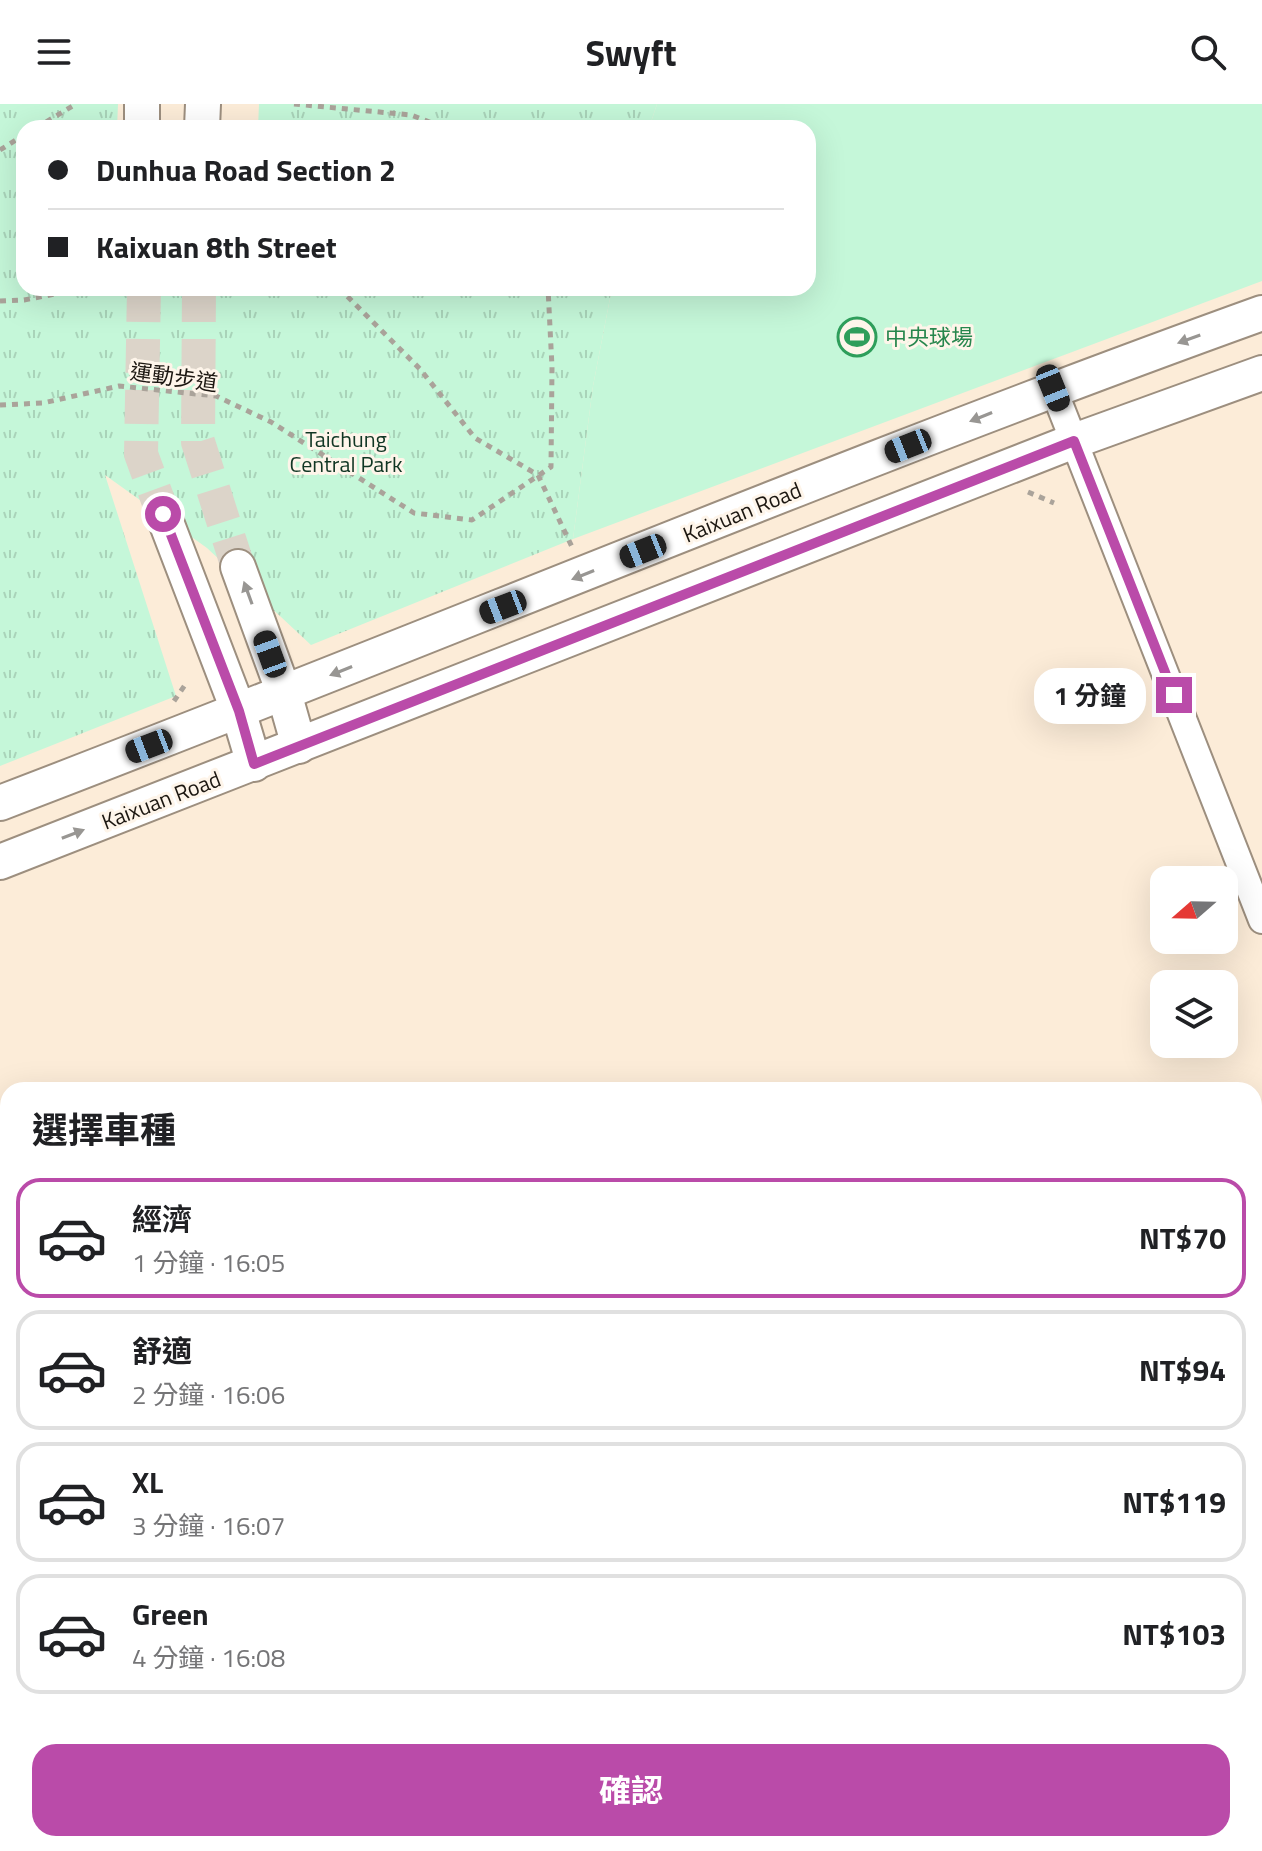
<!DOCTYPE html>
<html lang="zh-TW">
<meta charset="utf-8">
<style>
body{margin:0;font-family:"Titillium Web","Noto Sans TC",sans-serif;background:#f6f6f6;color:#202124;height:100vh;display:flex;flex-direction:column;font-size:30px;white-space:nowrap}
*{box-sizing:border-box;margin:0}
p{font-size:26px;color:#757577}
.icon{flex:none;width:44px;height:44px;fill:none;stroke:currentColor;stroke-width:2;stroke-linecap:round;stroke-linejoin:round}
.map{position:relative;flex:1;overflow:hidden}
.details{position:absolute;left:0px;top:978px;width:1262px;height:770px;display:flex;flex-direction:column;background:#fff;border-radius:24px 24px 0 0;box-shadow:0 8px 32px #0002}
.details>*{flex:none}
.guide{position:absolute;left:16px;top:16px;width:800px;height:176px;border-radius:24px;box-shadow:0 8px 32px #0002;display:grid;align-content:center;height:176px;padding:0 32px;background:#fff}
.needle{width:52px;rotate:250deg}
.tools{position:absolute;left:1150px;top:762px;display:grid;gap:16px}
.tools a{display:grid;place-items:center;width:88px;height:88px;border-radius:16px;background:#fff;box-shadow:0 8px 32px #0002;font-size:40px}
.end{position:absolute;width:36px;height:36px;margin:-18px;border:10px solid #ba4ba9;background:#fff;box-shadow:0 0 0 4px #fff}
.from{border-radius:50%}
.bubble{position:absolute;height:56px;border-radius:24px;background:#fff;box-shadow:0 8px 32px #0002;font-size:26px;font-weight:700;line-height:56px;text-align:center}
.car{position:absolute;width:24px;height:48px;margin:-24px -12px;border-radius:10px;box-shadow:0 0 6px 2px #0007;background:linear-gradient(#222 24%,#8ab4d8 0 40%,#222 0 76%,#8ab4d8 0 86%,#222 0)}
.guide b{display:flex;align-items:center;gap:28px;height:76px;font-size:30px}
.guide b+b{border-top:2px solid #e0e0e0}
.guide i{width:20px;height:20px;background:#202124}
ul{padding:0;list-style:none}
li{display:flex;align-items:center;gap:24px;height:120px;margin:0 16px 12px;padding:0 16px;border:4px solid #e0e0e0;border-radius:24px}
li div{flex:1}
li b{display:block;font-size:30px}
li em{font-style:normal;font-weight:700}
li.on{border-color:#ba4ba9}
li>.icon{width:72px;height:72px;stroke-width:1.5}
h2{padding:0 32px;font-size:36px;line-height:96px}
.cta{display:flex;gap:16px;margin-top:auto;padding:16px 32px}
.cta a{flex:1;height:92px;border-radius:24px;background:#ba4ba9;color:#fff;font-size:32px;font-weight:700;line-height:92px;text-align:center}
header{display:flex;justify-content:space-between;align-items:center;height:104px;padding:0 32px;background:#fff;font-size:36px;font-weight:700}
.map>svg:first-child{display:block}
.built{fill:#fcecd8;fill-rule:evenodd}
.industrial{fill:url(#industrial-furrows)}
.grass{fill:#c5f7d9}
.park{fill:url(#park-tufts)}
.building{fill:url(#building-hatch);stroke:#9e9180;stroke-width:2}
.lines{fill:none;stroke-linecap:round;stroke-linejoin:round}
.tertiary-tunnel{stroke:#dcd4c9;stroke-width:34;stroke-dasharray:34 17;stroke-linecap:butt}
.service-casing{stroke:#9d8f7f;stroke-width:18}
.minor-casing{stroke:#9d8f7f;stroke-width:30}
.tertiary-casing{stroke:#9d8f7f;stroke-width:38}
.path{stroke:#aaa39a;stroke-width:5;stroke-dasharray:6 6;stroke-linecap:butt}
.service{stroke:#fff;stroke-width:14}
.minor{stroke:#fff;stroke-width:26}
.tertiary{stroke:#fff;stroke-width:34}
.oneway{fill:#989693}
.route{stroke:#ba4ba9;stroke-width:10}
.labels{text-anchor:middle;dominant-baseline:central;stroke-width:6;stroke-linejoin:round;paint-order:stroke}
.leisure-label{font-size:22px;fill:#27864d;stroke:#fef5ea;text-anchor:start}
.street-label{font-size:22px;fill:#1b1610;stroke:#fef5ea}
.park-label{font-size:22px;fill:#103623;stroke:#fef5ea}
</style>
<header><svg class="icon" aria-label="menu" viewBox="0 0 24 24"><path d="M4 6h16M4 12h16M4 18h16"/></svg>Swyft<svg class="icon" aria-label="search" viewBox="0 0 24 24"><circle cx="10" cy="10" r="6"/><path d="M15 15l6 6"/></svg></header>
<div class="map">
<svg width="1262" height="1747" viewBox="0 0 1262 1747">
<defs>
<pattern id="industrial-furrows" width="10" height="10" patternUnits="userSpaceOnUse" patternTransform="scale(2)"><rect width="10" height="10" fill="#fcecd8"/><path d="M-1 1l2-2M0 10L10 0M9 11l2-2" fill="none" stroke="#d7cab8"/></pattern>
<pattern id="park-tufts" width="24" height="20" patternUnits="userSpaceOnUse" patternTransform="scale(2)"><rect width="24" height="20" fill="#c5f7d9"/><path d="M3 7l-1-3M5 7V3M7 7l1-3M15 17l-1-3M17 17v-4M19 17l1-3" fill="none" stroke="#a9d3b9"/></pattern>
<pattern id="building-hatch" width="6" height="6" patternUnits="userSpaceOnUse" patternTransform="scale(2)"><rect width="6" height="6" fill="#e3ad68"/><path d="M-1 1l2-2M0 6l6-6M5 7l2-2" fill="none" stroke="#c29459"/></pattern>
</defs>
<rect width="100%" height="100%" fill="#fef5ea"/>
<path class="built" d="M0 0H1262V1073L1254 1076V986H8V1561L0 1564ZM24 24H808V184H24ZM1164 776H1224V836H1164ZM1164 880H1224V940H1164Z"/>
<polygon class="industrial" points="1262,1081 1262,1747 0,1747 0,1574 8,1571 8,1740 1254,1740 1254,1084"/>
<polygon class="grass" points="657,0 1262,0 1262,177 573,435 593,282 612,184 808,184 808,24 649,24"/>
<g class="park">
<polygon points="0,0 118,0 117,24 24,24 24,184 612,184 593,282 573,435 311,541 207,444 105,371 176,592 0,662"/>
<polygon points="259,0 657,0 649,24 258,24"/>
</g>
<g class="building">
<polygon points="8,1696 8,1740 122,1740 104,1747 0,1747 0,1699"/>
<polygon points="321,1740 662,1740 664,1747 323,1747"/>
</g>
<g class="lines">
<g class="tertiary-tunnel">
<polyline points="144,184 141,350 163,410"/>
<polyline points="199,184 198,338 238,463"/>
</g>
<defs>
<g id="service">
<polyline points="1254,1103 1262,1100"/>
<polyline points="1254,1383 1262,1404"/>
<polyline points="1254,1430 1262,1427"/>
<polyline points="0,1607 8,1603"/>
<polyline points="200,1740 203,1747"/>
<polyline points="880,1740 883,1747"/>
<polyline points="1179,1740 1181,1747"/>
</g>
<polyline id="minor" points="1053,284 1262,816"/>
<g id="tertiary">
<polyline points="142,0 142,24"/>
<polyline points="202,24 203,0"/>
<polyline points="163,410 237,603 254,660"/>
<polyline points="238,463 284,589 299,642"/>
<path d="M0 699C422 538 837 362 1262 209"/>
<polyline points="0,758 1074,337 1262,269"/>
</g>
</defs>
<use href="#service" class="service-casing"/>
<use href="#minor" class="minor-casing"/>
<use href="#tertiary" class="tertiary-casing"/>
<g class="path">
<polyline points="294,0 411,11 445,24"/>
<polyline points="36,24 76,0"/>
<polyline points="0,46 24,31"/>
<polyline points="339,184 420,265 475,334 538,371 572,443"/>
<polyline points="0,197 24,196 86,184"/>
<polyline points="0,301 43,299 119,282 216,292 271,318 414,409 472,416 551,363 552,263 548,184"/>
<polyline points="1028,388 1054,399"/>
<polyline points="174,597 185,581"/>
</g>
<use href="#service" class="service"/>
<use href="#minor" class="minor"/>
<use href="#tertiary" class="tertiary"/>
</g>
<defs><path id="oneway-solid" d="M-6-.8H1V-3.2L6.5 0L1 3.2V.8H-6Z" transform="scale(2)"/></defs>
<g class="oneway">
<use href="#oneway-solid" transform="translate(1189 235) rotate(160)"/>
<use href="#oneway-solid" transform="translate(981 313) rotate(158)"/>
<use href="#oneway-solid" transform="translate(583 471) rotate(158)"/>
<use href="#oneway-solid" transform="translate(248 489) rotate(-110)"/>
<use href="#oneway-solid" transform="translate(341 567) rotate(158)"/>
<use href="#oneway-solid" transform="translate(73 730) rotate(-21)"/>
</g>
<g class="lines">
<polyline class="route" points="163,410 239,607 254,660 1074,337 1174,591"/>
</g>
<defs>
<symbol id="stadium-ring" viewBox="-11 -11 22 22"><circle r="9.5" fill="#fef5ea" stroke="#2e9e5b" stroke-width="1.5"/><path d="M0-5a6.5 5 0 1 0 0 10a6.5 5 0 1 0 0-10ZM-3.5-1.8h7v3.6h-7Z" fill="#2e9e5b"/></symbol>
</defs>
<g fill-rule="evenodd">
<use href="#stadium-ring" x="835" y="211" width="44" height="44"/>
</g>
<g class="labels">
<g class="leisure-label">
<text x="885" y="233">中央球場</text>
</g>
<g class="street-label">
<text transform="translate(174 273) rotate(8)">運動步道</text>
<text transform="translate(742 408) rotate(-22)">Kaixuan Road</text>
<text transform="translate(161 696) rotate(-21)">Kaixuan Road</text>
</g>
<g class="park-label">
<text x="346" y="335">Taichung<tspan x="346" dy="25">Central Park</tspan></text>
</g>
</g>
</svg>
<div class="tools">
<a><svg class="needle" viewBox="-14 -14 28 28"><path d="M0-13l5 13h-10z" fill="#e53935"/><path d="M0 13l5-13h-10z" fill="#757577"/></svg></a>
<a><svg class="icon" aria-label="layers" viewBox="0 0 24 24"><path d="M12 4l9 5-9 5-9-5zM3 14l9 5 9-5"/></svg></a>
</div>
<i class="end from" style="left:163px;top:410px"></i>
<i class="end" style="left:1174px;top:591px"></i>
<div class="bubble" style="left:1034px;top:564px;width:112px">1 分鐘</div>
<i class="car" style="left:1053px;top:284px;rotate:158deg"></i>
<i class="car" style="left:908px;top:342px;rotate:248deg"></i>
<i class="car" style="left:643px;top:447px;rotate:248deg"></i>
<i class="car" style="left:503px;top:503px;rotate:249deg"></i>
<i class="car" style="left:270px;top:550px;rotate:340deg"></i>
<i class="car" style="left:149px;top:642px;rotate:249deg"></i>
<div class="guide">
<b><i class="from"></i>Dunhua Road Section 2</b>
<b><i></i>Kaixuan 8th Street</b>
</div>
<section class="details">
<h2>選擇車種</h2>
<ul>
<li class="on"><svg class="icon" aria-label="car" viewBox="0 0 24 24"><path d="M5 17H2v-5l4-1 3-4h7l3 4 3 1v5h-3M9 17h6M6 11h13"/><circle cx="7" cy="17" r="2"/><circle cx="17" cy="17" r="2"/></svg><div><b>經濟</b><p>1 分鐘 · 16:05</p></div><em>NT$70</em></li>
<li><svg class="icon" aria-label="car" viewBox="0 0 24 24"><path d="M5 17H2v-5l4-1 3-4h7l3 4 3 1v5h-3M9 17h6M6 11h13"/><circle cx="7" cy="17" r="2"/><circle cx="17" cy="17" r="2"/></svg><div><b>舒適</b><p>2 分鐘 · 16:06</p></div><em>NT$94</em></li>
<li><svg class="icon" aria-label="car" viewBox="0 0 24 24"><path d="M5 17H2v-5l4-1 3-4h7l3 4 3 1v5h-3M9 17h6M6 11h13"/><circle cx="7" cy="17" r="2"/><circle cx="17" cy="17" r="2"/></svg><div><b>XL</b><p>3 分鐘 · 16:07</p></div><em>NT$119</em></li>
<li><svg class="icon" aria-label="car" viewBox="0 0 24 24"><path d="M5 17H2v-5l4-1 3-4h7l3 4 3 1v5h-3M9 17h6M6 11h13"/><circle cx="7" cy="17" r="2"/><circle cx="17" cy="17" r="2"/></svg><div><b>Green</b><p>4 分鐘 · 16:08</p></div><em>NT$103</em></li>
</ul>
<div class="cta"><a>確認</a></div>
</section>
</div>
